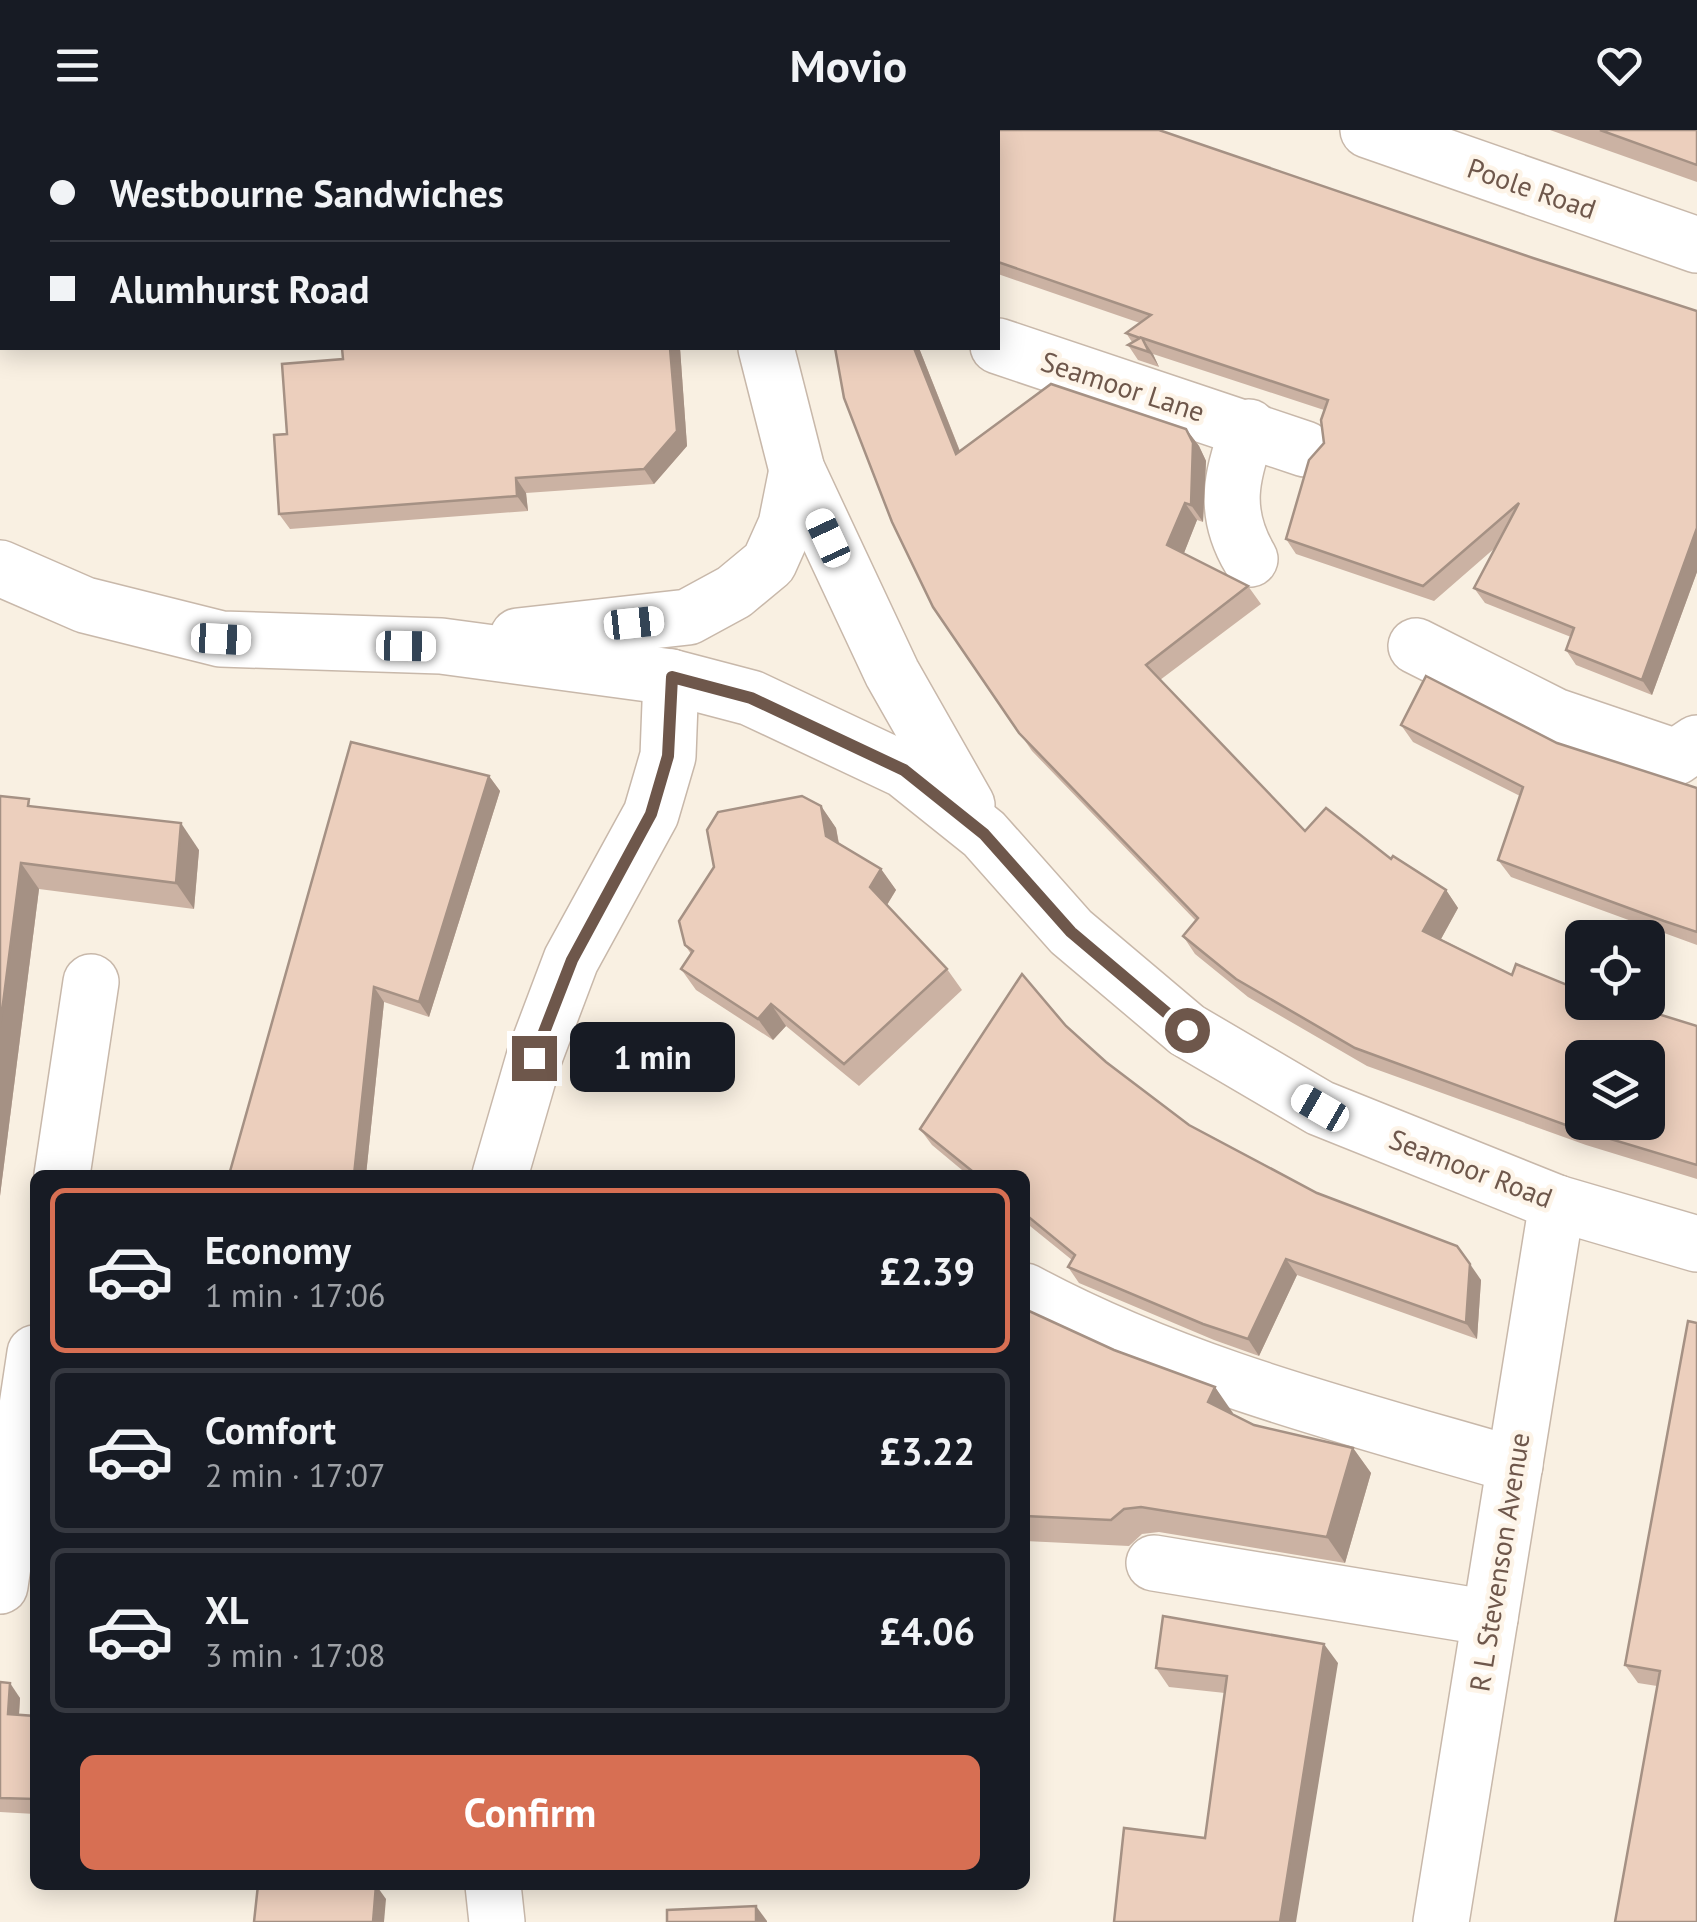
<!DOCTYPE html>
<meta charset="utf-8">
<style>
body{margin:0;font-family:"PT Sans",sans-serif;background:#20242c;color:#f1f3f6;height:100vh;display:flex;flex-direction:column;font-size:38px;white-space:nowrap}
*{box-sizing:border-box;margin:0}
p{font-size:32px;color:#9ea1a6}
.icon{flex:none;width:55px;height:55px;fill:none;stroke:currentColor;stroke-width:2;stroke-linecap:round;stroke-linejoin:round}
.map{position:relative;flex:1;overflow:hidden}
.details{position:absolute;left:30px;top:1040px;width:1000px;height:720px;display:flex;flex-direction:column;background:#171b24;border-radius:15px;box-shadow:0 5px 25px #0003}
.details>*{flex:none}
.top-card{position:absolute;left:0px;top:0px;width:1000px;height:220px;box-shadow:0 5px 25px #0003;display:grid;align-content:center;height:220px;padding:0 50px;background:#171b24}
.tools{position:absolute;left:1565px;top:790px;display:grid;gap:20px}
.tools a{display:grid;place-items:center;width:100px;height:100px;border-radius:15px;background:#171b24;box-shadow:0 5px 25px #0003;font-size:50px}
.end{position:absolute;width:45px;height:45px;margin:-22px;border:12px solid #6e574b;background:#fff;box-shadow:0 0 0 5px #fff}
.from{border-radius:50%}
.bubble{position:absolute;height:70px;border-radius:15px;background:#171b24;box-shadow:0 5px 25px #0003;font-size:32px;font-weight:700;line-height:70px;text-align:center}
.car{position:absolute;width:30px;height:60px;margin:-30px -15px;border-radius:12px;box-shadow:0 0 8px 2px #0007;background:linear-gradient(#fff 24%,#345 0 40%,#fff 0 76%,#345 0 86%,#fff 0)}
.top-card b{display:flex;align-items:center;gap:35px;height:95px;font-size:38px}
.top-card b+b{border-top:2px solid #363941}
.top-card i{width:25px;height:25px;background:#f1f3f6}
ul{padding:18px 0 0;list-style:none}
li{display:flex;align-items:center;gap:30px;height:165px;margin:0 20px 15px;padding:0 30px;border:5px solid #363941;border-radius:15px}
li div{flex:1}
li b{display:block;font-size:38px}
li em{font-style:normal;font-weight:700}
li.active{border-color:#d76f53}
li>.icon{width:90px;height:90px;stroke-width:1.5}
.button{display:flex;gap:20px;margin-top:auto;padding:20px 50px}
.button a{flex:1;height:115px;border-radius:15px;background:#d76f53;color:#fff;font-size:40px;font-weight:700;line-height:115px;text-align:center}
header{display:flex;justify-content:space-between;align-items:center;height:130px;padding:0 50px;background:#171b24;font-size:45px;font-weight:700}
.map>svg:first-child{display:block}
.lines{fill:none;stroke-linecap:round;stroke-linejoin:round}
.minor-casing{stroke:#c8b8aa;stroke-width:58}
.minor{stroke:#fff;stroke-width:55}
.wall{fill:#cbb2a3}
.shaded-wall{fill:#a59184}
.building{fill:#eccfbd;stroke:#a59184;stroke-width:2.5;fill-rule:evenodd}
.route{stroke:#6e574b;stroke-width:12}
.labels{text-anchor:middle;dominant-baseline:central;stroke-width:9;stroke-linejoin:round;paint-order:stroke}
.street-label{font-size:28px;fill:#6e574b;stroke:#fdf4e8}
</style>
<header><svg class="icon" aria-label="menu" viewBox="0 0 24 24"><path d="M4 6h16M4 12h16M4 18h16"/></svg>Movio<svg class="icon" aria-label="heart" viewBox="0 0 24 24"><path d="M12 20l-8-8c-3-5 5-10 8-4 3-6 11-1 8 4z"/></svg></header>
<div class="map">
<svg width="1697" height="1792" viewBox="0 0 1697 1792">
<rect width="100%" height="100%" fill="#f9f0e2"/>
<g class="lines">
<defs>
<g id="minor">
<polyline points="740,0 741,2"/>
<polyline points="1368,0 1697,115"/>
<polyline points="998,216 1305,319"/>
<polyline points="766,218 797,340 892,543 967,675"/>
<path d="M1249 297C1231 345 1222 382 1250 429"/>
<polyline points="0,438 85,475 221,509 441,516 671,547 751,568 904,640 984,704 1071,802 1187,900 1320,978 1557,1073 1697,1114"/>
<polyline points="518,506 688,487 734,462 769,433 786,395 797,340"/>
<polyline points="1416,516 1555,586 1676,627 1697,613"/>
<polyline points="62,1045 91,852"/>
<polyline points="500,1045 534,928 571,830 651,684 668,626 671,547"/>
<path d="M1025 1161C1179 1244 1347 1286 1515 1335"/>
<polyline points="1154,1433 1490,1488"/>
<polyline points="0,1456 35,1223"/>
<polyline points="493,1755 497,1792"/>
<polyline points="1441,1792 1557,1073"/>
</g>
</defs>
<use href="#minor" class="minor-casing"/>
<use href="#minor" class="minor"/>
</g>
<g class="wall">
<polygon points="1550,0 1697,0 1697,52"/>
<polygon points="998,2 1533,128 1697,181 1697,442 1652,565 1576,535 1566,520 1571,507 1485,473 1474,458 1496,417 1434,471 1296,424 1286,409 1324,313 1324,280 1153,224 1159,237 1138,230 1128,215 1132,212 1126,203 1140,193 998,144"/>
<polygon points="342,218 680,218 687,316 654,354 526,363 528,381 290,399 279,384 287,304 343,229"/>
<polygon points="835,218 919,218 960,321 1186,299 1199,316 1206,331 1203,392 1197,390 1184,423 1248,456 1261,474 1160,550 1305,701 1391,729 1446,760 1458,778 1441,809 1512,845 1582,861 1697,896 1697,1049 1586,1015 1367,936 1248,867 1195,824 1183,806 1196,791 1032,621 933,477"/>
<polygon points="1401,595 1557,613 1697,658 1697,815 1511,747 1498,730 1520,666 1413,612"/>
<polygon points="489,646 500,661 429,887 384,872 366,1045 229,1045"/>
<polygon points="0,666 35,677 199,720 194,779 39,759 0,1066"/>
<polygon points="821,676 836,698 839,713 881,739 896,760 887,775 947,839 962,860 859,956 786,896 773,910 696,860 681,839 691,824 685,815"/>
<polygon points="1066,896 1106,932 1189,995 1481,1150 1477,1209 1297,1145 1259,1226 1214,1210 1079,1153 1068,1137 1072,1130 1025,1092 1025,1045 968,1045 932,1015 920,999"/>
<polygon points="1025,1187 1215,1257 1232,1284 1254,1295 1353,1318 1371,1343 1345,1433 1159,1402 1142,1404 1129,1416 1025,1411"/>
<polygon points="1688,1191 1697,1792 1657,1556 1638,1553 1625,1535"/>
<polygon points="1338,1533 1205,1708 1225,1563 1169,1557 1156,1538"/>
<polygon points="0,1552 20,1568 19,1585 35,1586 35,1684 0,1682"/>
</g>
<g class="shaded-wall">
<polygon points="1142,208 1153,224 1159,237 1149,222"/>
<polygon points="670,218 680,218 687,316 654,354 644,339"/>
<polygon points="914,218 919,218 968,342 956,324"/>
<polygon points="1186,299 1199,316 1206,331 1203,392 1191,375"/>
<polygon points="516,348 526,363 528,381 517,366"/>
<polygon points="1185,373 1197,390 1180,433 1167,415"/>
<polygon points="1697,398 1697,442 1652,565 1642,550"/>
<polygon points="489,646 500,661 429,887 419,872"/>
<polygon points="821,676 836,698 841,727 826,706"/>
<polygon points="181,693 199,720 194,779 176,753"/>
<polygon points="21,733 39,759 0,1066 0,897"/>
<polygon points="881,739 896,760 885,778 870,757"/>
<polygon points="1446,760 1458,778 1436,818 1423,801"/>
<polygon points="374,857 384,872 366,1045 354,1045"/>
<polygon points="771,874 786,896 773,910 758,889"/>
<polygon points="1286,1129 1297,1145 1259,1226 1248,1209"/>
<polygon points="1470,1134 1481,1150 1477,1209 1466,1193"/>
<polygon points="1215,1257 1233,1283 1226,1298 1208,1272"/>
<polygon points="1353,1318 1371,1343 1345,1433 1327,1407"/>
<polygon points="1324,1514 1338,1533 1296,1792 1280,1792"/>
<polygon points="10,1553 20,1568 18,1599 8,1584"/>
<polygon points="376,1755 386,1769 384,1792 373,1792"/>
<polygon points="756,1776 767,1791 767,1792 756,1792"/>
</g>
<g class="building">
<rect x="488" y="0" width="171" height="2"/>
<polygon points="818,0 1159,0 1533,128 1697,181 1697,398 1642,550 1566,520 1574,498 1474,458 1519,373 1423,456 1286,409 1309,330 1324,313 1321,290 1328,270 1142,208 1149,222 1128,215 1140,208 1126,203 1151,185 998,132 998,2 818,2"/>
<polygon points="1600,0 1697,0 1697,35"/>
<polygon points="342,218 670,218 677,301 644,339 516,348 517,366 279,384 274,305 287,304 282,234 343,229"/>
<path d="M835 218H914L956 324 1051 254 1186 299 1193 313 1191 375 1185 373 1167 415 1248 456 1146 535 1305 701 1326 678 1391 729 1393 726 1446 760 1423 801 1512 845 1516 834 1582 861V872H1619L1697 896V1035L1574 998 1355 918 1236 849 1183 806 1198 788 1019 603 933 477 892 392 844 268ZM1582 928H1648V992H1582Z"/>
<polygon points="1426,546 1557,613 1697,658 1697,802 1664,791 1498,730 1523,657 1401,595"/>
<polygon points="351,612 489,646 419,872 374,857 354,1045 229,1045"/>
<polygon points="0,666 29,669 28,676 181,693 176,753 21,733 0,897"/>
<polygon points="802,666 821,676 826,706 881,739 870,757 947,839 844,934 771,874 758,889 681,839 693,821 685,815 679,791 714,737 707,700 718,682"/>
<polygon points="1022,844 1066,896 1106,932 1189,995 1317,1063 1457,1116 1470,1134 1466,1193 1286,1129 1248,1209 1203,1194 1068,1137 1075,1125 1025,1084 1025,1045 977,1045 920,999"/>
<polygon points="1029,1181 1114,1220 1215,1257 1208,1272 1254,1295 1353,1318 1327,1407 1141,1377 1124,1379 1111,1390 1025,1386 1025,1187"/>
<polygon points="1688,1191 1697,1193 1697,1792 1615,1792 1660,1541 1625,1535"/>
<polygon points="1163,1486 1324,1514 1280,1792 1114,1792 1124,1698 1205,1708 1227,1546 1156,1538"/>
<polygon points="0,1552 10,1553 8,1584 35,1586 35,1669 0,1668"/>
<polygon points="258,1755 376,1755 373,1792 254,1792"/>
<polygon points="756,1776 756,1792 667,1792 667,1780"/>
</g>
<g class="lines">
<polyline class="route" points="534,928 572,830 651,684 668,626 672,547 751,568 904,640 984,704 1071,802 1187,900"/>
</g>
<g class="labels">
<g class="street-label">
<text transform="translate(1532 58) rotate(19)">Poole Road</text>
<text transform="translate(1123 256) rotate(18)">Seamoor Lane</text>
<text transform="translate(1471 1038) rotate(21)">Seamoor Road</text>
<text transform="translate(1499 1432) rotate(-81)">R L Stevenson Avenue</text>
</g>
</g>
</svg>
<div class="tools">
<a><svg class="icon" aria-label="locate" viewBox="0 0 24 24"><circle cx="12" cy="12" r="6"/><path d="M12 2v4M12 18v4M2 12h4M18 12h4"/></svg></a>
<a><svg class="icon" aria-label="layers" viewBox="0 0 24 24"><path d="M12 4l9 5-9 5-9-5zM3 14l9 5 9-5"/></svg></a>
</div>
<i class="end from" style="left:1187px;top:900px"></i>
<i class="end" style="left:534px;top:928px"></i>
<div class="bubble" style="left:570px;top:892px;width:165px">1 min</div>
<i class="car" style="left:828px;top:408px;rotate:335deg"></i>
<i class="car" style="left:634px;top:493px;rotate:84deg"></i>
<i class="car" style="left:221px;top:509px;rotate:93deg"></i>
<i class="car" style="left:406px;top:516px;rotate:91deg"></i>
<i class="car" style="left:1320px;top:978px;rotate:300deg"></i>
<div class="top-card">
<b><i class="from"></i>Westbourne Sandwiches</b>
<b><i></i>Alumhurst Road</b>
</div>
<section class="details">
<ul>
<li class="active"><svg class="icon" aria-label="car" viewBox="0 0 24 24"><path d="M5 17H2v-5l4-1 3-4h7l3 4 3 1v5h-3M9 17h6M6 11h13"/><circle cx="7" cy="17" r="2"/><circle cx="17" cy="17" r="2"/></svg><div><b>Economy</b><p>1 min · 17:06</p></div><em>£2.39</em></li>
<li><svg class="icon" aria-label="car" viewBox="0 0 24 24"><path d="M5 17H2v-5l4-1 3-4h7l3 4 3 1v5h-3M9 17h6M6 11h13"/><circle cx="7" cy="17" r="2"/><circle cx="17" cy="17" r="2"/></svg><div><b>Comfort</b><p>2 min · 17:07</p></div><em>£3.22</em></li>
<li><svg class="icon" aria-label="car" viewBox="0 0 24 24"><path d="M5 17H2v-5l4-1 3-4h7l3 4 3 1v5h-3M9 17h6M6 11h13"/><circle cx="7" cy="17" r="2"/><circle cx="17" cy="17" r="2"/></svg><div><b>XL</b><p>3 min · 17:08</p></div><em>£4.06</em></li>
</ul>
<div class="button"><a>Confirm</a></div>
</section>
</div>
